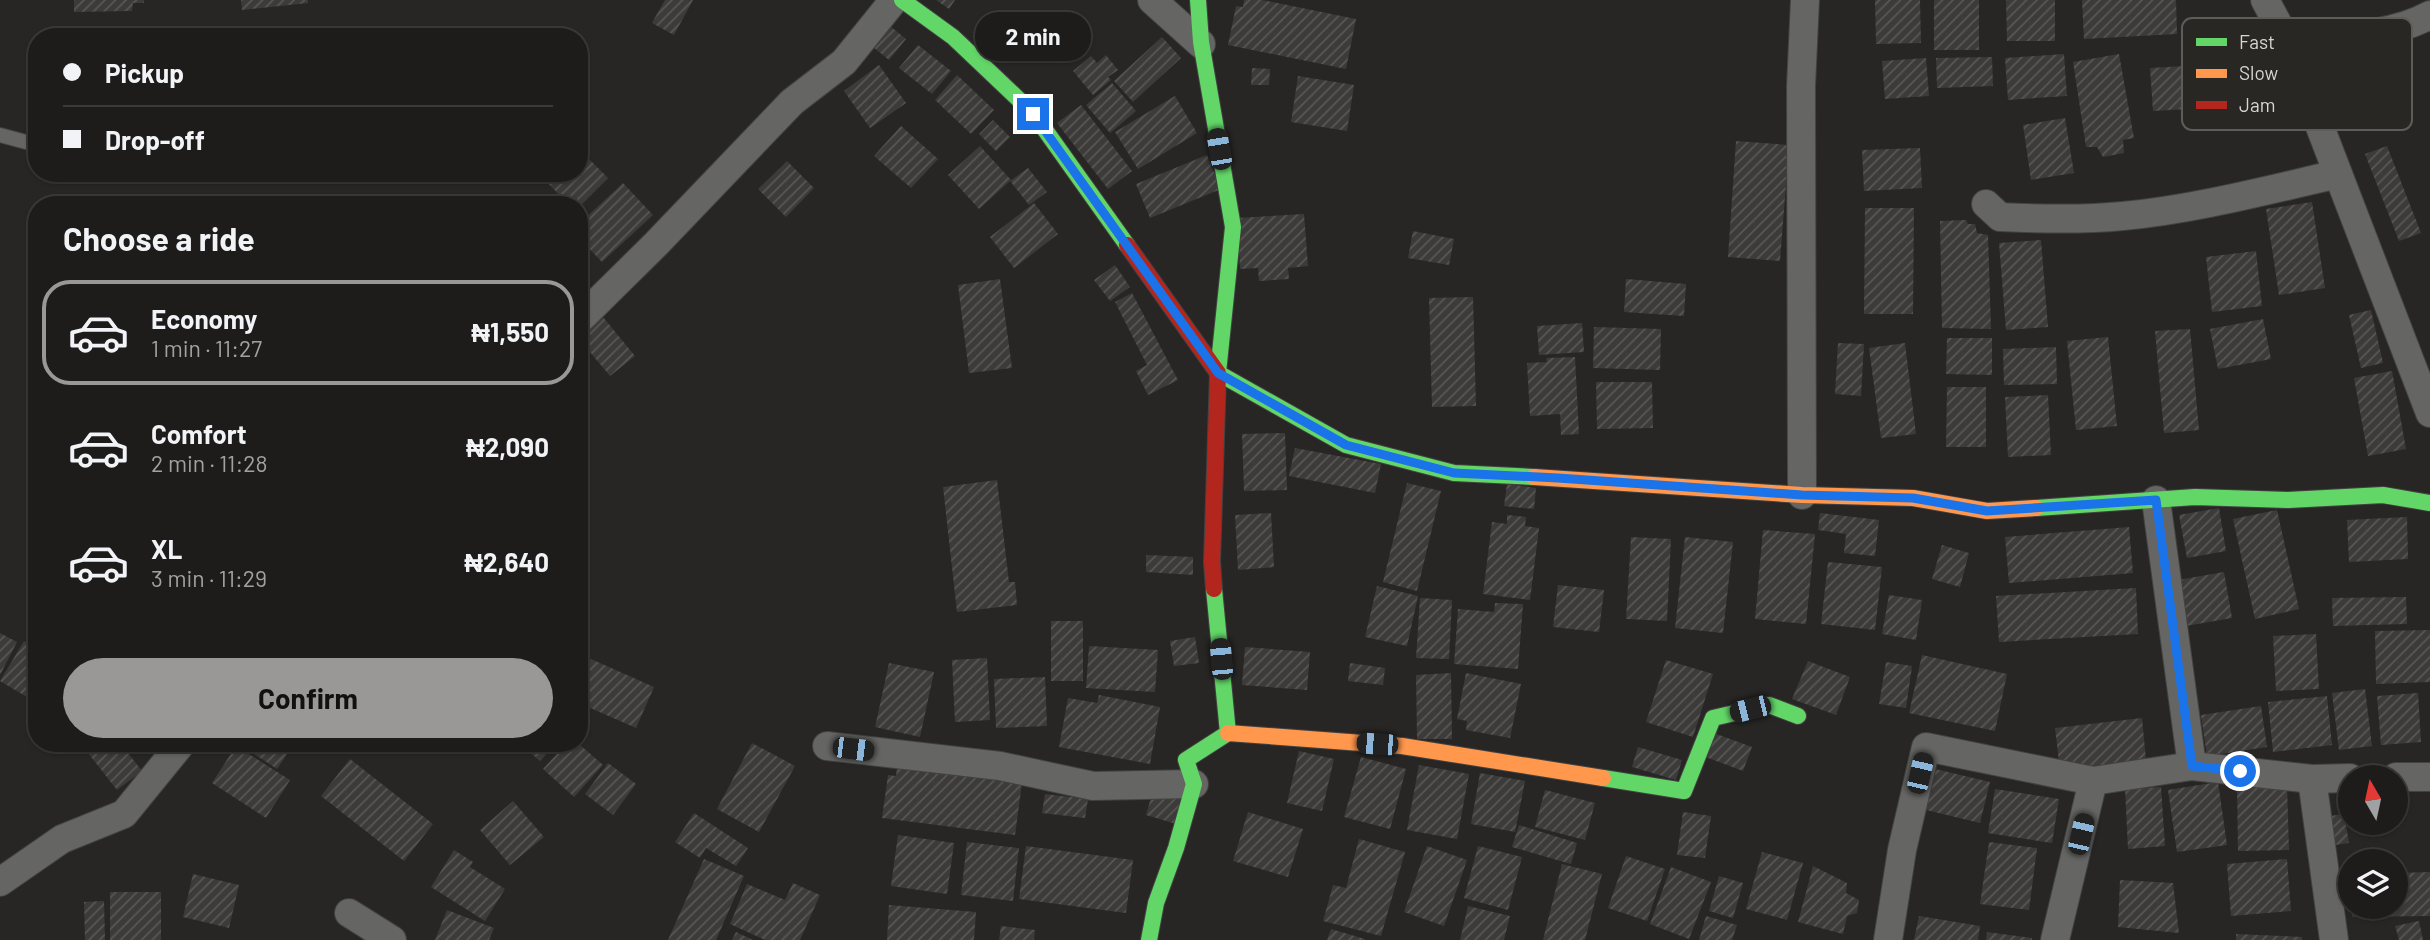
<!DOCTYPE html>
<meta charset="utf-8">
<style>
body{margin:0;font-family:Barlow,sans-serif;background:#2a2928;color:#f1f3f6;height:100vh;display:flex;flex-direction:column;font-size:26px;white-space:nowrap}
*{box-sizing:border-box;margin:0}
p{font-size:23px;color:#a0a1a3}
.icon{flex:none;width:38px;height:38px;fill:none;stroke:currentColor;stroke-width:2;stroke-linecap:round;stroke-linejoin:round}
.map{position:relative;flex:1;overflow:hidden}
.details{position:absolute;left:28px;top:196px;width:560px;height:556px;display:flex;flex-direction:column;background:#1d1c1b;border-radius:28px;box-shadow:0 2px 5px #0004,0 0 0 2px #3b3a3a}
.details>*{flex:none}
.banner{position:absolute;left:28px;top:28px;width:560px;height:154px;border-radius:28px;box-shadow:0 2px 5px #0004,0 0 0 2px #3b3a3a;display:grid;align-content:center;height:154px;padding:0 35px;background:#1d1c1b}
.needle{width:46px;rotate:351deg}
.tools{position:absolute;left:2338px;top:765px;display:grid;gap:14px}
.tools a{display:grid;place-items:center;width:70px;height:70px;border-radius:50%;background:#1d1c1b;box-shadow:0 2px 5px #0004,0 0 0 2px #3b3a3a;font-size:35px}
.end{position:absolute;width:32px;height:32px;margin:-16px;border:9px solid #1a73e8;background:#fff;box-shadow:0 0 0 4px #fff}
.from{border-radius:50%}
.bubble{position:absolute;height:49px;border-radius:24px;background:#1d1c1b;box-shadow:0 2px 5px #0004,0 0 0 2px #3b3a3a;font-size:23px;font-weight:700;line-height:49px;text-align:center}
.car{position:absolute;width:21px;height:42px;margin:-21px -10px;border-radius:9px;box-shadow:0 0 5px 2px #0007;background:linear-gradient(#222 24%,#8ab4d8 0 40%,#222 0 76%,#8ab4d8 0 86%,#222 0)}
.banner b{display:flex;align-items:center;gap:24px;height:66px;font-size:26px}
.banner b+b{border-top:2px solid #3b3a3a}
.banner i{width:18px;height:18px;background:#f1f3f6}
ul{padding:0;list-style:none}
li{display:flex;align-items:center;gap:21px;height:105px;margin:0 14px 10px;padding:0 21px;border:4px solid transparent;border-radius:28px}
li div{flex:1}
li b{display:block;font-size:26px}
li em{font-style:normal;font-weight:700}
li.selected{border-color:#999896}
li>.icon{width:63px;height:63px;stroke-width:1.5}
h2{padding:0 35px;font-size:32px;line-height:84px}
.button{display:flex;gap:14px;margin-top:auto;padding:14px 35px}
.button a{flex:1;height:80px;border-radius:42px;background:#999896;color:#111;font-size:28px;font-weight:700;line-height:80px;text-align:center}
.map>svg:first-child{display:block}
.building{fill:url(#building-hatch)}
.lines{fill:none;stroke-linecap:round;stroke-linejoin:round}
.lane-casing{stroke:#424241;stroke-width:16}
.street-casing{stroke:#424241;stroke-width:30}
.fast-casing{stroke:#424241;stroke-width:18}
.slow-casing{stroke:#424241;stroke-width:18}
.jam-casing{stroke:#424241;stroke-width:18}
.lane{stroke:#656564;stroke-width:14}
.street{stroke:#656564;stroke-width:28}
.fast{stroke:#63d668;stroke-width:16}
.slow{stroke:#ff974d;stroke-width:16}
.jam{stroke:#b3261e;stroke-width:16}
.route{stroke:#1a73e8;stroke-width:9}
.key{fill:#282723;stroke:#5d5c58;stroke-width:2}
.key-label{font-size:19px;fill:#d7d6d3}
</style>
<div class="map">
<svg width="2430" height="940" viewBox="0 0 2430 940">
<defs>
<pattern id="building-hatch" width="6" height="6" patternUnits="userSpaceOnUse" patternTransform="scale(1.75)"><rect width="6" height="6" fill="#3c3b3a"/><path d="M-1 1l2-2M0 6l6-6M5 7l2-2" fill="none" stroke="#575756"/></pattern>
</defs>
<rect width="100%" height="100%" fill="#272624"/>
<g class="building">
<polygon points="74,0 144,0 144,3 133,3 132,11 74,12"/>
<polygon points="241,0 308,0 308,3 242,10"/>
<polygon points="665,0 693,0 674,35 652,23"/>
<polygon points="936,0 955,0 949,9"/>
<polygon points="1244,0 1262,0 1356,19 1346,69 1228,45 1236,6 1243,7"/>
<polygon points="1875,0 1920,0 1921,43 1876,44"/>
<rect x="1934" y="0" width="45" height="50"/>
<polygon points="2006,0 2055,0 2055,41 2007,41"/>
<polygon points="2082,0 2176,0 2177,34 2084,39"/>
<polygon points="885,22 906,39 889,60 868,43"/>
<polygon points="1162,37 1181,58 1133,102 1114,81"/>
<polygon points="918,45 951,71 932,94 899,68"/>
<polygon points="2064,54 2067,96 2008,100 2005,58"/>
<polygon points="2119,54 2134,138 2123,140 2124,153 2103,157 2097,147 2086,147 2073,62"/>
<polygon points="1106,55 1118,70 1108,77 1111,80 1093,95 1073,71 1091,56 1097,63"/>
<polygon points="1992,57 1993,86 1937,88 1936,58"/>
<polygon points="1926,58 1929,96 1885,99 1882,61"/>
<polygon points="2254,62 2256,105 2153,111 2150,68"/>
<polygon points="879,65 906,103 870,128 844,91"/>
<polygon points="1252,68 1270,69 1269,85 1251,85"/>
<polygon points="957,75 994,110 971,134 935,100"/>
<polygon points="1298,76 1354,85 1347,131 1291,122"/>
<polygon points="1112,83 1136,111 1110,133 1086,105"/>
<polygon points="1175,96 1197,133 1138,169 1115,132"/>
<polygon points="1081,105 1132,171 1108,189 1057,123"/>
<polygon points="2065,118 2074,173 2031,180 2023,125"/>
<polygon points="993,120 1010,137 996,151 979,134"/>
<polygon points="901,126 938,159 911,188 874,156"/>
<polygon points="1736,141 1789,145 1780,261 1728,257"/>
<polygon points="980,146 1011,180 979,209 948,175"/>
<polygon points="2387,146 2421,233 2399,241 2365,154"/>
<polygon points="1920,148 1922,188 1864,191 1862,150"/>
<polygon points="579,149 608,178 581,205 569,205 538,173 579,173"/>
<polygon points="1207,155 1221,189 1150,218 1136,184"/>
<polygon points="787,161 814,188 786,217 758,189"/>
<polygon points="1028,168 1047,192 1029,205 1010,181"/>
<polygon points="623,183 653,215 602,262 579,238 579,224"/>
<polygon points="2312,202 2325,288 2279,295 2266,209"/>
<polygon points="1034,203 1058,234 1014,268 990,237"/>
<polygon points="1865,208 1914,208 1913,314 1864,314"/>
<polygon points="1304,214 1308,266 1288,268 1289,279 1259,281 1258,268 1240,269 1237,218"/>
<polygon points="1966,220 1968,224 1975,224 1977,233 1988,235 1991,329 1942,328 1940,221"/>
<polygon points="1413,231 1454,239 1449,265 1408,258"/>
<polygon points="2041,240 2048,327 2006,330 1999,243"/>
<polygon points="2256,251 2262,306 2212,312 2206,257"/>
<polygon points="1115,265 1130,287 1110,301 1094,280"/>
<polygon points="1000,279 1012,368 969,373 958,285"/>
<polygon points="1626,279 1686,284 1684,316 1624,312"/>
<polygon points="1132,293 1178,380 1148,395 1136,371 1147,365 1115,302"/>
<polygon points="1473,297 1476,406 1432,407 1429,298"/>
<polygon points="2371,310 2383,363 2361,368 2349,315"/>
<polygon points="603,317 635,356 610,376 579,339 579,336"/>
<polygon points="2263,319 2271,359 2218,369 2210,329"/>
<polygon points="1582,323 1584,352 1539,355 1537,326"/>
<polygon points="1594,327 1661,329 1660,370 1593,368"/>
<polygon points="2190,329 2199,430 2164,433 2155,331"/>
<polygon points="2108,337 2117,426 2076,430 2067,341"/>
<polygon points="1947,338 1992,338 1992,375 1946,374"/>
<polygon points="1838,343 1864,344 1861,396 1835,394"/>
<polygon points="1905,343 1916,434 1881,438 1869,348"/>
<polygon points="2056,347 2057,384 2004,385 2003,349"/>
<polygon points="1575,357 1579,434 1561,435 1560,414 1530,416 1527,363 1547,362 1546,358"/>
<polygon points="2392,371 2406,449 2368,456 2354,378"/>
<polygon points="1596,382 1652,382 1653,428 1597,429"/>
<polygon points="1947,387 1986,387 1986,447 1946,447"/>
<polygon points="2048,395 2051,455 2008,457 2005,397"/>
<polygon points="1285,433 1287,490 1244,491 1242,434"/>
<polygon points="1295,448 1381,464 1375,493 1289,476"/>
<polygon points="997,480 1009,582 1015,582 1017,605 957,612 943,487"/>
<polygon points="1407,483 1441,491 1417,591 1383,582"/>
<polygon points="1507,484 1536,488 1534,509 1504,506"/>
<polygon points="2219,508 2226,551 2187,558 2179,515"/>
<polygon points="2277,510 2299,609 2255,619 2233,519"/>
<polygon points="1271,513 1274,567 1238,570 1235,515"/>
<polygon points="1820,513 1879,520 1875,556 1844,553 1846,534 1818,530"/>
<polygon points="1507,515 1526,517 1525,526 1539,528 1530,600 1483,594 1492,522 1507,524"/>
<polygon points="2407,517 2408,559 2349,562 2347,520"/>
<polygon points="2129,527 2133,573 2009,583 2005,537"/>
<polygon points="1763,530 1815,534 1806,624 1755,619"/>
<polygon points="1631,537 1671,539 1667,621 1626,619"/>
<polygon points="1685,537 1733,542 1723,633 1675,628"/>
<polygon points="1942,545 1969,553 1960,587 1932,579"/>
<polygon points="1146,555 1193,557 1193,575 1146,572"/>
<polygon points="1828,562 1882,567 1875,630 1821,624"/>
<polygon points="2224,572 2232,618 2186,626 2178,580"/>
<polygon points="1558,585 1604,590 1599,632 1553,627"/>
<polygon points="1377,586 1418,596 1407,646 1365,637"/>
<polygon points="2136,588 2138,634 1999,642 1996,596"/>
<polygon points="1889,595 1922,600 1916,640 1882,634"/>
<polygon points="2406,597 2407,624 2333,626 2332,598"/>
<polygon points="1420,598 1452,600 1449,659 1416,658"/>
<polygon points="1495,603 1523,604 1518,669 1454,664 1458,609 1494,612"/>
<rect x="1051" y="621" width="32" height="60"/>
<polygon points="2430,630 2430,682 2376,684 2375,631"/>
<polygon points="0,633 17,642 0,675"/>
<polygon points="2316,634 2319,689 2276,691 2273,636"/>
<polygon points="1195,637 1199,663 1174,666 1170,641"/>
<polygon points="24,641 37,648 37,703 0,681"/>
<polygon points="1089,646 1158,650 1155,692 1086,688"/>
<polygon points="1245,647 1310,652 1307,690 1242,685"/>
<polygon points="1922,655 2007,674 1995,731 1909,713"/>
<polygon points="987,658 990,720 955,722 952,660"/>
<polygon points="591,659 654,687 636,728 579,703 579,685"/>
<polygon points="1666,660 1713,674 1693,737 1646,722"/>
<polygon points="1808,661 1850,677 1836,715 1792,699"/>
<polygon points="1886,662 1912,666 1906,708 1879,704"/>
<polygon points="889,663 934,672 920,737 875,727"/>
<polygon points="1350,663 1385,668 1383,685 1348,681"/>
<polygon points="1451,673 1452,739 1417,739 1416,675"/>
<polygon points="1466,673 1521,684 1510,738 1466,730 1467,721 1457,719"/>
<polygon points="1045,677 1047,726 996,728 994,679"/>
<polygon points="2365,689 2372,746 2339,750 2332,693"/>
<polygon points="2418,693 2421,742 2381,745 2377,696"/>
<polygon points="1099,695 1160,707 1150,764 1059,747 1068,698 1097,703"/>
<polygon points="2327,696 2332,745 2273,752 2268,702"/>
<polygon points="2261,706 2267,747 2207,756 2201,715"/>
<polygon points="2142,718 2146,760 2060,770 2055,728"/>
<polygon points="1711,732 1752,747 1743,771 1703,756"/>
<polygon points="752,743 795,766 759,832 717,809"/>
<polygon points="99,744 121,744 142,771 117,790 88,753"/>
<polygon points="239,744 294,744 277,769"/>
<polygon points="480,744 499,744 488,753"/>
<polygon points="520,744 555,744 540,761"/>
<polygon points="566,744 579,744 603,765 574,797 543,769"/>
<polygon points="236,746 290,780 266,818 212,783"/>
<polygon points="1638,747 1682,760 1676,780 1632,767"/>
<polygon points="1299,751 1334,759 1322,811 1287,803"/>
<polygon points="1361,757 1406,769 1390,829 1344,817"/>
<polygon points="350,759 433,824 404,861 321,796"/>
<polygon points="608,763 636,784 613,815 585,794"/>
<polygon points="1419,765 1469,774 1457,839 1407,830"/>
<polygon points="897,767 1022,783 1015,835 882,818 888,775 896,776"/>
<polygon points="1931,768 1990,782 1980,823 1922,809"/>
<polygon points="1480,773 1525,781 1515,832 1471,824"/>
<polygon points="2218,782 2227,845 2177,852 2168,790"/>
<polygon points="2287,786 2289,850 2238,851 2237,788"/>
<polygon points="1154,787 1185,796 1176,824 1146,815"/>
<polygon points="2161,787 2165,846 2128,849 2125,789"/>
<polygon points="1995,789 2059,799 2052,843 1988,833"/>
<polygon points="1545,790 1595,803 1585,840 1535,827"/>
<polygon points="1045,794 1088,799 1085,818 1042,813"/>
<polygon points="513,801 544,837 510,865 480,830"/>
<polygon points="1248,812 1303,829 1288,877 1233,861"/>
<polygon points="1683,812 1711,816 1705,858 1677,855"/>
<polygon points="694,813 748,848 736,866 706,848 700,858 675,842"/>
<polygon points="2344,814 2349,843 2328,846 2323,817"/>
<polygon points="1519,825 1577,843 1571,864 1512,847"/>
<polygon points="898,835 954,843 947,894 891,886"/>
<polygon points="1359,839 1405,852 1381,936 1323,921 1333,885 1346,888"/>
<polygon points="967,842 1019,848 1013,901 961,895"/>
<polygon points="1989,842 2037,848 2029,910 1980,904"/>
<polygon points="1026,846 1133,860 1126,913 1019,899"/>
<polygon points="1427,846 1467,860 1444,926 1404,912"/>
<polygon points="1478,846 1522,857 1508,910 1464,898"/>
<polygon points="454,850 473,862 470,867 505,889 485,921 431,887"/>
<polygon points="1762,852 1803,863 1787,920 1746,909"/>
<polygon points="1626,856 1665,869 1647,921 1608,908"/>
<polygon points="704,859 744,876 716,940 668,940"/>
<polygon points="2287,859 2291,911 2231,916 2227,864"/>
<polygon points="1562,864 1602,874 1585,940 1543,940"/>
<polygon points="1813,866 1847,883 1846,893 1859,900 1857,913 1847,916 1843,934 1798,922"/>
<polygon points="1671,867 1711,882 1689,939 1650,924"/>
<polygon points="2430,872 2430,916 2352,917 2352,906 2396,906 2396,873"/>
<polygon points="193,874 239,885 229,928 183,917"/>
<polygon points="1719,876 1743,883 1733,918 1709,911"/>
<polygon points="2120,880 2173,883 2179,933 2118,927"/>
<polygon points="793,883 820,895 800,940 765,940 730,924 747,884 785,900"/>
<rect x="110" y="892" width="51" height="48"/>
<polygon points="104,901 105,940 85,940 84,902"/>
<polygon points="889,905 976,912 974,940 887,940"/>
<polygon points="1468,906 1510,916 1504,940 1460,940"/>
<polygon points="447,910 494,928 489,940 435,940"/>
<polygon points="1706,916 1737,925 1732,940 1699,940"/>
<polygon points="1919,916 1980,926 1978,940 1914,940"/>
<polygon points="2419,921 2423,940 2399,940 2395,926"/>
<polygon points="1001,926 1035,930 1034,940 999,940"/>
<polygon points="1331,929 1365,939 1365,940 1327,940"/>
<polygon points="736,932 753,940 732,940"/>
<polygon points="1987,932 2032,938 2032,940 1986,940"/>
<polygon points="2236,934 2302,937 2302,940 2236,940"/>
</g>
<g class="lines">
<defs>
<polyline id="lane" points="0,135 37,145"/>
<g id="street">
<polyline points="1152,0 1201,44"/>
<polyline points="2265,0 2287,41 2430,413"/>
<path d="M2287 41C2333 36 2388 38 2430 15"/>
<path d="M1986 204 2000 217C2041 219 2082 220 2123 216 2196 209 2267 190 2338 174"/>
<polyline points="579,320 656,244 792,102 844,62 894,0"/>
<polyline points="1802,495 1801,86 1805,0"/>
<polyline points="2156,500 2192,766"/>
<polyline points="827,746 1000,766 1093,786 1194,784"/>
<polyline points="2396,777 2430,777"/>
<polyline points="2312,779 2334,940"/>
<polyline points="0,882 62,839 124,814 181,744"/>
<polyline points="349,913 392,940"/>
<polyline points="1888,940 1902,850 1926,747 2093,781"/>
<polyline points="2055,940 2093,781 2192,766 2312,779 2350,778"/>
</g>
<g id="fast">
<polyline points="902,0 953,37 1033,113 1127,245"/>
<polyline points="1198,0 1201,42 1233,227 1218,373 1346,445 1454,473 1534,477"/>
<polyline points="2036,508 2195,497 2288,500 2383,495 2430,503"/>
<polyline points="1603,778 1684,791 1713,718 1769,705 1798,716"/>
<polyline points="1149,940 1156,903 1176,848 1194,784 1186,760 1228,733 1214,589"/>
</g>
<g id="slow">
<polyline points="1534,477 1802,495 1913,498 1987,511 2036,508"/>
<polyline points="1228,733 1402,746 1603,778"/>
</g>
<polyline id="jam" points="1127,245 1218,373 1212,562 1214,589"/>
</defs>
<use href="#lane" class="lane-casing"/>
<use href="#street" class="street-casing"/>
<use href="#fast" class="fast-casing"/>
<use href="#slow" class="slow-casing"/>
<use href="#jam" class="jam-casing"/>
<use href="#lane" class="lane"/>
<use href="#street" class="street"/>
<use href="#fast" class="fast"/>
<use href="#slow" class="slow"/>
<use href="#jam" class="jam"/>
</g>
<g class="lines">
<polyline class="route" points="1033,114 1218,373 1346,445 1454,473 1558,478 1802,495 1913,498 1987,511 2156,500 2192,766 2240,771"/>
</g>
<rect x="2182" y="18" width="230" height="112" rx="10" class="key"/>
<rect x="2196" y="38" width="31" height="8" fill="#63d668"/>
<rect x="2196" y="69" width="31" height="9" fill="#ff974d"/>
<rect x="2196" y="101" width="31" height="8" fill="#b3261e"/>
<g class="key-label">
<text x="2239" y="49">Fast</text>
<text x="2239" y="80">Slow</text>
<text x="2239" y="112">Jam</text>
</g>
</svg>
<div class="tools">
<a><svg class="needle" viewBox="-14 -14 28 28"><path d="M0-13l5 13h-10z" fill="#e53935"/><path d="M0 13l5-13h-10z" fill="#a0a1a3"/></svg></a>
<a><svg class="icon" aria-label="layers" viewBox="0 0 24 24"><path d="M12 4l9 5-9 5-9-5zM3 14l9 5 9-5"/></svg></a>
</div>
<i class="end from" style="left:2240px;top:771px"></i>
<i class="end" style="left:1033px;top:114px"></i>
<div class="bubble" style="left:975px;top:12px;width:116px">2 min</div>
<i class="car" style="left:1219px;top:149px;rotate:350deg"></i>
<i class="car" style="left:1221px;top:659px;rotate:355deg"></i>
<i class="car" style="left:1750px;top:709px;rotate:256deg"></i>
<i class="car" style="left:1377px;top:744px;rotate:274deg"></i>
<i class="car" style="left:853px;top:749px;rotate:97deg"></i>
<i class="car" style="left:1920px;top:773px;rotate:13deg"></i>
<i class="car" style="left:2081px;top:834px;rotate:13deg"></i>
<div class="banner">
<b><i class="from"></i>Pickup</b>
<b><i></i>Drop-off</b>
</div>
<section class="details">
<h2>Choose a ride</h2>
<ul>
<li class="selected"><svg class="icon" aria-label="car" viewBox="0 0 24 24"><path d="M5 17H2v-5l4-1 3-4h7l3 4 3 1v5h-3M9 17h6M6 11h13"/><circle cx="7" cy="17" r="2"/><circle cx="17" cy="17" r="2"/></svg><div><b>Economy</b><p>1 min · 11:27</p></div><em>₦1,550</em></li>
<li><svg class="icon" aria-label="car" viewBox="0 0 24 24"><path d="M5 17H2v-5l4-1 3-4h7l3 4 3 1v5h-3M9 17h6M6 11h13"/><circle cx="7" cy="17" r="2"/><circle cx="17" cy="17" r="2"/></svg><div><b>Comfort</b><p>2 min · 11:28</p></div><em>₦2,090</em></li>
<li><svg class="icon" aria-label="car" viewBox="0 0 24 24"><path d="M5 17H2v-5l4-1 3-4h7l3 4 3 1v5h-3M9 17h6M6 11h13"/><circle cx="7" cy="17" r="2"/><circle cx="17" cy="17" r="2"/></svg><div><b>XL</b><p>3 min · 11:29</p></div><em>₦2,640</em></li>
</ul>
<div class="button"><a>Confirm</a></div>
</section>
</div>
